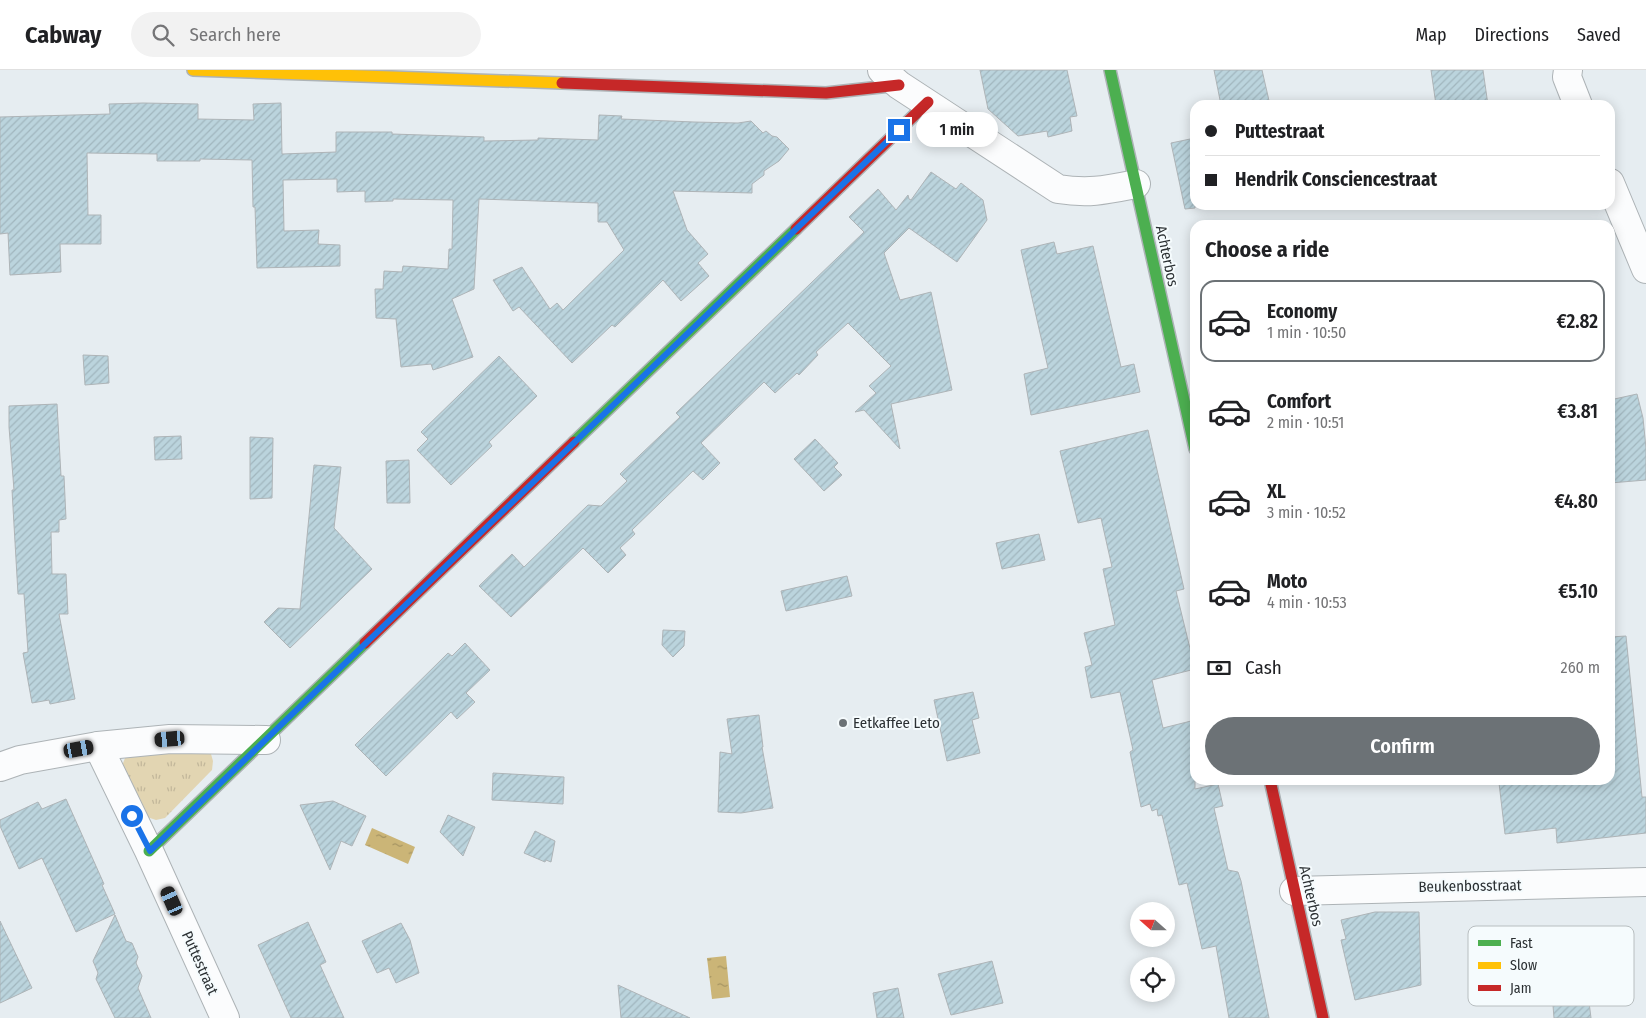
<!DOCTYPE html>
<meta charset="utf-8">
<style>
body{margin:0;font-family:"Fira Sans Condensed",sans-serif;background:#f2f2f2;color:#202124;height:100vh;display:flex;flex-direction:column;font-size:19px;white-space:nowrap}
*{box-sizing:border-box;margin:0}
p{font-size:16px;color:#757577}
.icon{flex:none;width:28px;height:28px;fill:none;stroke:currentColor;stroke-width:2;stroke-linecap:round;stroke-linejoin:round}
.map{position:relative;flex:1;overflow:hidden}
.side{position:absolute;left:1190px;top:150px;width:425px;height:565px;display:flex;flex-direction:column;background:#fff;border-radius:15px;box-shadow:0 2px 12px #0003}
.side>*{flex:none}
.guide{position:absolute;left:1190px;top:30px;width:425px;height:110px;border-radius:15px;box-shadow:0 2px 12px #0003;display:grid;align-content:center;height:110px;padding:0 15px;background:#fff}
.needle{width:32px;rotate:291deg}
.fabs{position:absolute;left:1130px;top:832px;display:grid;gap:10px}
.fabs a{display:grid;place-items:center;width:45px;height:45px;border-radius:50%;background:#fff;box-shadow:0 2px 12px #0003;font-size:25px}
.end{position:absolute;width:22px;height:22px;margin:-11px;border:6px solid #1a73e8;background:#fff;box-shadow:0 0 0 2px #fff}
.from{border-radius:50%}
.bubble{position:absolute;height:35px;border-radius:18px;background:#fff;box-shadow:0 2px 12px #0003;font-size:16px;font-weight:600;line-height:35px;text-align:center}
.car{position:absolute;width:15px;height:30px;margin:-15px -8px;border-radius:6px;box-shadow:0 0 4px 1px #0007;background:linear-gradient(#222 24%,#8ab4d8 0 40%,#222 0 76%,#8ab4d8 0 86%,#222 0)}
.guide b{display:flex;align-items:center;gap:18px;height:48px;font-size:19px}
.guide b+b{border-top:1px solid #e0e0e0}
.guide i{width:12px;height:12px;background:#202124}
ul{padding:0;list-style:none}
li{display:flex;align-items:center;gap:15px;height:82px;margin:0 10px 8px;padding:0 5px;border:2px solid transparent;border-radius:15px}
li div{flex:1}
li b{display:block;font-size:19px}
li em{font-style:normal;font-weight:600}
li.current{border-color:#6c7276}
li>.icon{width:45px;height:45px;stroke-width:1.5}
h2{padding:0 15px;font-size:22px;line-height:60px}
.pay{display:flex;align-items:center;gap:12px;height:55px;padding:0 15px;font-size:19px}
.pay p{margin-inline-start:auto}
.action{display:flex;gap:10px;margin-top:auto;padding:10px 15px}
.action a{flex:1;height:58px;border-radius:30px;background:#6c7276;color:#fff;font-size:20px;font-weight:600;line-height:58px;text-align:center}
header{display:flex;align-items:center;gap:30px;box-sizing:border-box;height:70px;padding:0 25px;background:#fff;border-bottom:1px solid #e0e0e0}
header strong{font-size:24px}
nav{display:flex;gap:28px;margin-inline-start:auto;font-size:18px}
.search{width:350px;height:45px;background:#f2f2f2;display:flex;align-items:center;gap:12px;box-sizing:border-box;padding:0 18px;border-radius:28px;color:#757577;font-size:19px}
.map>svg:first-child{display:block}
.grass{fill:url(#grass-tufts)}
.water{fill:url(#water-ripples)}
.building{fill:url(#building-hatch);stroke:#aeb4b7}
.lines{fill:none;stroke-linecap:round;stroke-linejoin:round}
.street-casing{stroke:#adb3b6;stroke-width:30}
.fast-casing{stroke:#adb3b6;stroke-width:14}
.slow-casing{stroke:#adb3b6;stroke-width:14}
.jam-casing{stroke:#adb3b6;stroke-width:14}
.street{stroke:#fbfcfd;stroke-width:28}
.fast{stroke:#4caf50;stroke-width:11}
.slow{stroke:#ffc107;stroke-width:11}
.jam{stroke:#c62828;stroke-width:11}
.route{stroke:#1a73e8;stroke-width:6}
.poi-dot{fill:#6c7276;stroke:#f5fbfd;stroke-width:2}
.labels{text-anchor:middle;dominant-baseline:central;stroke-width:4;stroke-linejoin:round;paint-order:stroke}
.street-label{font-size:15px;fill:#2b3033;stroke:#f5fbfd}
.poi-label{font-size:15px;fill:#2b3033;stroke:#f5fbfd;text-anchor:start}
.key{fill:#f5fbfd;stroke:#b8bec0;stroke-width:1}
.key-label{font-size:14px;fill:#2b3033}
</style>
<header>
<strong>Cabway</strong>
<div class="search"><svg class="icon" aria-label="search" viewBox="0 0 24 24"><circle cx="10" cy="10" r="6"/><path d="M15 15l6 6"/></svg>Search here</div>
<nav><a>Map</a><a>Directions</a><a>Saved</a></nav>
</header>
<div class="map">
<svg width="1646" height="948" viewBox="0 0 1646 948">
<defs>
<pattern id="grass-tufts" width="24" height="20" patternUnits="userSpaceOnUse" patternTransform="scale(1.25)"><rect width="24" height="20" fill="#e2d5b2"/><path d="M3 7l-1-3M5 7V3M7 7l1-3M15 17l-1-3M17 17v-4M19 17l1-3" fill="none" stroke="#c2b79a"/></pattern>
<pattern id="water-ripples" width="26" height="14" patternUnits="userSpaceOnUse" patternTransform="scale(1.25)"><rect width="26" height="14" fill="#cbb577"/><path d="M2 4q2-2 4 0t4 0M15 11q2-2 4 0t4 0" fill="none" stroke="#a59462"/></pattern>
<pattern id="building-hatch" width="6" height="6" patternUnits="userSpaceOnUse" patternTransform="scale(1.25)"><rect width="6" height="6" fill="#bbd4dd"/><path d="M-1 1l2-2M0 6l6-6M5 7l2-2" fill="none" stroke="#a1b6be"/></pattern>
</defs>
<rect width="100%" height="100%" fill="#e6edf1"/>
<polygon class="grass" points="202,681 211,684 213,691 212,700 165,748 156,750 147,747 122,696 125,688 133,683"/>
<g class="water">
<polygon points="372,758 415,777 408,794 365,775"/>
<polygon points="726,886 730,927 712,929 707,888"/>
</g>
<g class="building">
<polygon points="980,0 1067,0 1077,46 1070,47 1072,61 1048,67 1047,61 1018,66 988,39"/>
<polygon points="1214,0 1262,0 1270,35 1221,35"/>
<polygon points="1431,0 1483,0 1488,35 1436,35"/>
<polygon points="143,33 198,34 198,49 254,50 253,34 281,33 282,84 336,82 336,62 392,62 392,64 484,67 484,71 538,70 538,68 598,70 599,45 622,46 621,49 694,52 738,53 751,51 763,63 766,61 772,66 777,67 789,79 779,91 764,101 764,105 752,114 752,123 673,121 687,160 708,184 698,193 709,206 681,231 663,210 615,257 612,255 572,293 519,237 513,241 493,210 522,197 550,239 557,233 563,240 624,180 607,152 598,152 598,133 479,129 474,219 452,229 473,287 433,300 431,294 401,297 396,249 376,248 375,219 383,219 384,201 402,202 403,196 448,199 449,179 452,179 453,130 393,129 393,131 365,132 365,121 337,122 337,109 283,110 284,161 319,160 318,174 340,175 340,196 257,198 255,137 253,137 252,90 200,89 200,91 157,91 157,84 87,83 88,145 101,145 101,174 60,174 61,202 10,205 8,163 0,164 0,47 110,44 109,34"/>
<polygon points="1195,68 1195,138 1185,139 1171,73"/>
<polygon points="931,102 956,119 961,113 983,130 987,150 957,192 909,158 884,183 900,230 931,222 952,320 891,334 900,379 864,340 855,342 876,323 869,316 891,296 848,253 816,282 818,285 799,305 797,303 775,323 764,312 701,373 720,393 703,410 693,401 632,460 635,464 620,478 626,485 608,503 583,478 511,547 479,516 512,484 524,497 588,435 601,436 627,411 620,404 680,347 676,343 864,162 849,147 878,119 896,140 908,125 909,129 911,130"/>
<polygon points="1054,172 1057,184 1093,176 1121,297 1134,294 1140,322 1031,345 1024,304 1048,298 1021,180"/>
<polygon points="83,285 108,286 109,313 85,315"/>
<polygon points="499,286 537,326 489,372 492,376 451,415 417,380 428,369 421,362"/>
<polygon points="1637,324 1643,348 1646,378 1646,410 1610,413 1610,330"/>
<polygon points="57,334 61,406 64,406 66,449 59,450 59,462 51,462 52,504 66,504 68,544 59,544 75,629 50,634 49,630 32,633 23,583 28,582 24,524 18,524 12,420 14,420 9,357 9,336"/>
<polygon points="1148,360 1184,519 1176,521 1195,599 1152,610 1163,658 1195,650 1195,719 1218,714 1223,736 1214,738 1228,800 1238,802 1241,811 1269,948 1229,948 1216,876 1202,879 1187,813 1179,815 1162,745 1158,746 1157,739 1152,741 1150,734 1141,737 1130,682 1133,680 1120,622 1091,628 1085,597 1092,595 1084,563 1115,555 1103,499 1112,497 1101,448 1078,453 1060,381"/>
<polygon points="181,366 182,389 155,390 154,367"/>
<polygon points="250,367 273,368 272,428 250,429"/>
<polygon points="815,369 838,393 834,397 842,405 824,421 794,389"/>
<polygon points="409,390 410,433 387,433 386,391"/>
<polygon points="314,395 341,397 334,458 372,499 290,578 264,552 278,538 300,539"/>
<polygon points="1039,464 1045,490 1002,499 996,473"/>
<polygon points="847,506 852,526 786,541 781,521"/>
<polygon points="663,560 685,561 684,576 673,587 662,575"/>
<polygon points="1626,566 1642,727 1646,727 1646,763 1557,773 1556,758 1505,764 1499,713 1526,710 1610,710 1610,567"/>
<polygon points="465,573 490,600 466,623 475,632 457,649 451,642 386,706 355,675 448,583 452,586"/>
<polygon points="973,622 979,648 972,650 980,683 947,691 934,630"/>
<polygon points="759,645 763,677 762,677 773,738 741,743 718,742 720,682 732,684 727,649"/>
<polygon points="493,703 564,707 563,734 492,730"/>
<polygon points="66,729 104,814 102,815 115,844 76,862 42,788 19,799 0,756 0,750 38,732 42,739"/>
<polygon points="333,731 366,746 352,776 341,771 330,800 300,735"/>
<polygon points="448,745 475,757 463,786 440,762"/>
<polygon points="535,761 555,771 551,792 546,790 545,792 524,783"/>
<polygon points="1375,842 1419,842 1421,915 1355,930 1341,870 1346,869 1341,850"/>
<polygon points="115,845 126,871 132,873 138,887 136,893 142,906 138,918 151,948 115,948 96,909 98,903 93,891"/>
<polygon points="0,851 32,918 0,933"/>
<polygon points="308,852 326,892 320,895 344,948 291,948 258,875"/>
<polygon points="401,853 410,870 419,903 396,913 389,898 377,903 362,871"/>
<polygon points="992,891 1003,933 951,945 938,904"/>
<polygon points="618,915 690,948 621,948"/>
<polygon points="1587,916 1591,948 1554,948 1552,923 1564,921 1564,919"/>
<polygon points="898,918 904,948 877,948 873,923"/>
</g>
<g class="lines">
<defs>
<g id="street">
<path d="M882 0 899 15 1058 119C1089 124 1106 120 1136 114"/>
<polyline points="1568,0 1567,7 1578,35"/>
<polyline points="1610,113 1646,199"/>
<polyline points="98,676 149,781 225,948"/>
<polyline points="0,697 20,690 98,676 170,669 266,670"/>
<polyline points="1294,821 1646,812"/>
</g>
<g id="fast">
<polyline points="1110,0 1195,379"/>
<polyline points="574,372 796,159"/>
<polyline points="149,781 365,573"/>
</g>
<polyline id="slow" points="193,0 562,13"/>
<g id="jam">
<polyline points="562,13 826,23 899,15"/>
<polyline points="796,159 928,32"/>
<polyline points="365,573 574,372"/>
<polyline points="1270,710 1323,948"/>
</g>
</defs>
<use href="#street" class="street-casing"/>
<use href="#fast" class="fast-casing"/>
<use href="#slow" class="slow-casing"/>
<use href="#jam" class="jam-casing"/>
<use href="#street" class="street"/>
<use href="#fast" class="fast"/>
<use href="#slow" class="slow"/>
<use href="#jam" class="jam"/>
</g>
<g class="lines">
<polyline class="route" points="132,746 150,781 899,60"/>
</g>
<circle class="poi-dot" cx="843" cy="653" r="5"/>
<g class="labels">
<g class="street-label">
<text transform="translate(1167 186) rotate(78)">Achterbos</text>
<text transform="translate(1470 816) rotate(-1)">Beukenbosstraat</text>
<text transform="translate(1311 826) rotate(77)">Achterbos</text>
<text transform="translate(200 893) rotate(66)">Puttestraat</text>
</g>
<g class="poi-label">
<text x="853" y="653">Eetkaffee Leto</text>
</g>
</g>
<rect x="1468" y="856" width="166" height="80" rx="8" class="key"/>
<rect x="1478" y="870" width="23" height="6" fill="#4caf50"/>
<rect x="1478" y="892" width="23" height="7" fill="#ffc107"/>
<rect x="1478" y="915" width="23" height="6" fill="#c62828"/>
<g class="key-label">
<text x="1510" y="878">Fast</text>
<text x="1510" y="900">Slow</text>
<text x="1510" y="923">Jam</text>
</g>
</svg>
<div class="fabs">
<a><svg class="needle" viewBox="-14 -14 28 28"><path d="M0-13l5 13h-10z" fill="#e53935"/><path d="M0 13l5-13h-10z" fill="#757577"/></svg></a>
<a><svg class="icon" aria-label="locate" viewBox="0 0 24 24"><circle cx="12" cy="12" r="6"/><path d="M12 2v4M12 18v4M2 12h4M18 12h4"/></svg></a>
</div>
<i class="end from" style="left:132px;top:746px"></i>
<i class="end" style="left:899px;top:60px"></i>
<div class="bubble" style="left:916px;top:42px;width:82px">1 min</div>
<i class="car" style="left:170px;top:669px;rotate:265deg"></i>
<i class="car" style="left:79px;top:679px;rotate:80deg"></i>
<i class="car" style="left:172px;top:831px;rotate:336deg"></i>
<div class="guide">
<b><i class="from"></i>Puttestraat</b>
<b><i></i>Hendrik Consciencestraat</b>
</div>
<section class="side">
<h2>Choose a ride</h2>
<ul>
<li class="current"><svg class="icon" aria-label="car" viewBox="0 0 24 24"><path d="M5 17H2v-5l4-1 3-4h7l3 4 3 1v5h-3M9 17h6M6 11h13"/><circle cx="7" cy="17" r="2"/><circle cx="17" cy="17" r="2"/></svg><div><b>Economy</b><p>1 min · 10:50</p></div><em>€2.82</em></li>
<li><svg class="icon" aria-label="car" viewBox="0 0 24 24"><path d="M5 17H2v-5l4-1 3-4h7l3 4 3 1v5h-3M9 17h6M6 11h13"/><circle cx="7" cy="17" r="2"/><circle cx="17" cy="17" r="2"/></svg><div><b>Comfort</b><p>2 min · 10:51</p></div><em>€3.81</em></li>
<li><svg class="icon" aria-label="car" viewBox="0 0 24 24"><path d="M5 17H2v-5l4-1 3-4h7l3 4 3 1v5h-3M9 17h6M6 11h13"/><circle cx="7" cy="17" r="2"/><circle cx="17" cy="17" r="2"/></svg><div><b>XL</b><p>3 min · 10:52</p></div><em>€4.80</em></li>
<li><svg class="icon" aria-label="car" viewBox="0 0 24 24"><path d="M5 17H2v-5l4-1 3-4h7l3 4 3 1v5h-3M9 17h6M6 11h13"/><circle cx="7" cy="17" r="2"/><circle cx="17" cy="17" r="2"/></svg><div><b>Moto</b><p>4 min · 10:53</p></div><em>€5.10</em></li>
</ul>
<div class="pay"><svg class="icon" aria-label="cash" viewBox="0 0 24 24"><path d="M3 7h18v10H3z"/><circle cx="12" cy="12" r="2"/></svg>Cash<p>260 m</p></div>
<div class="action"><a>Confirm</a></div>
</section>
</div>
